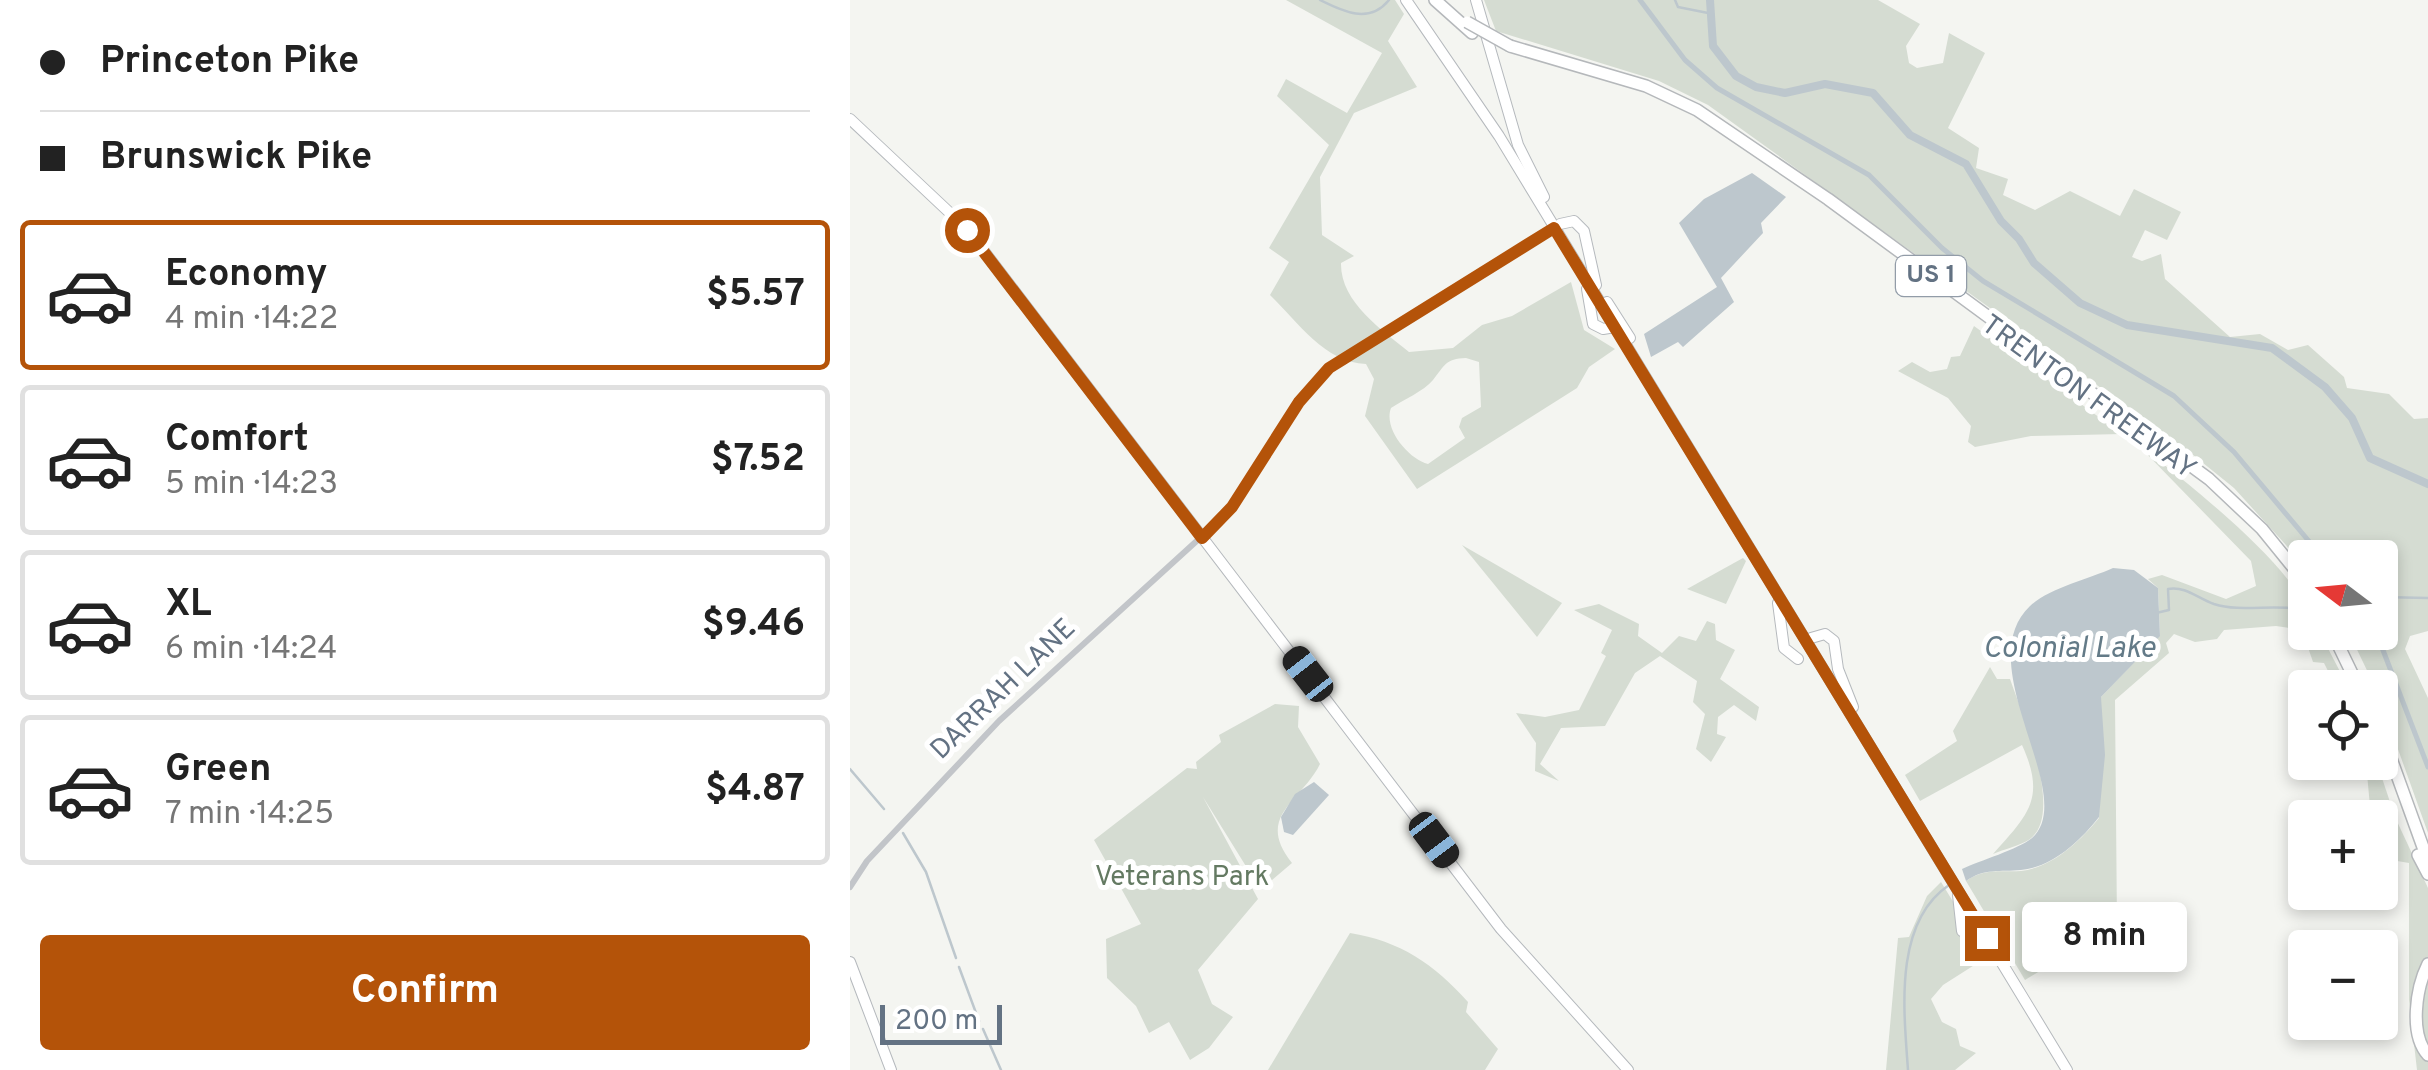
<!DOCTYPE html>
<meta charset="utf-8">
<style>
body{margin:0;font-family:Overpass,sans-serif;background:#f2f2f2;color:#222;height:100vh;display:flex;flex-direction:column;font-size:38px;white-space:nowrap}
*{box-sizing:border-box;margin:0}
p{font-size:32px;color:#767676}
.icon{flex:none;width:55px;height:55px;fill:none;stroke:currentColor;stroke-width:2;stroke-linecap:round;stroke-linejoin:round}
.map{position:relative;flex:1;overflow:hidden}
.details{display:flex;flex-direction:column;background:#fff;width:850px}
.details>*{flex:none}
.banner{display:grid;align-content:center;height:220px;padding:0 40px;background:#fff}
.needle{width:65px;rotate:286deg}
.tools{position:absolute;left:1438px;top:540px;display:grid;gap:20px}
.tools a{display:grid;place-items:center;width:110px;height:110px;border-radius:10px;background:#fff;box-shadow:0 5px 15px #0003;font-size:50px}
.scale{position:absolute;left:30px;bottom:25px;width:122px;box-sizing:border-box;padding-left:10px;border:5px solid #637283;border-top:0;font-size:28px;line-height:35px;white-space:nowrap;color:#637283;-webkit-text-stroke:8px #fff;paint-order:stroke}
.end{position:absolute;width:45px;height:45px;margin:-22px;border:12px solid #b45309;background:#fff;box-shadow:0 0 0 5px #fff}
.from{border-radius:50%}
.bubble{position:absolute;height:70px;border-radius:10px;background:#fff;box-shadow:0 5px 15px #0003;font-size:32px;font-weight:700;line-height:70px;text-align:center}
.car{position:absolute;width:30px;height:60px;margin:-30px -15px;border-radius:12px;box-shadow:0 0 8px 2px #0007;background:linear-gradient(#222 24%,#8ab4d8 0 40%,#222 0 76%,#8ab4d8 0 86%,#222 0)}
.banner b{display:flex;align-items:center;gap:35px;height:95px;font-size:38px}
.banner b+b{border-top:2px solid #e0e0e0}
.banner i{width:25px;height:25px;background:#222}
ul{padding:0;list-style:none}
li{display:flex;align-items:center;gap:30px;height:150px;margin:0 20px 15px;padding:0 20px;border:5px solid #e0e0e0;border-radius:10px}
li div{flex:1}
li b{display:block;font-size:38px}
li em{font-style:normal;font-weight:700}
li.selected{border-color:#b45309}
li>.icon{width:90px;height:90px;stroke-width:1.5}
.action{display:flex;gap:20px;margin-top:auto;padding:20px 40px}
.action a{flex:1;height:115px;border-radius:10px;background:#b45309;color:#fff;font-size:40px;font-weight:700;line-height:115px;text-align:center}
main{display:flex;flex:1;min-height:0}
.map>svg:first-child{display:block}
.green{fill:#d5dcd2;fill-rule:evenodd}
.water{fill:#bdc7cd}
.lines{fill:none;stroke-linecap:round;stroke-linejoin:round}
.stream{stroke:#bdc7cd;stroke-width:2.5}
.canal{stroke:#bdc7cd;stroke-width:5}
.river{stroke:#bdc7cd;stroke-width:8}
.major-casing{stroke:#b5b9bd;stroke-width:12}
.highway-casing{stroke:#b5b8bb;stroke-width:14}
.minor{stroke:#c2c5c9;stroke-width:6}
.major{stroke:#fff;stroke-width:10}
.highway{stroke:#fff;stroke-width:11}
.highway-bridge-casing{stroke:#b5b8bb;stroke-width:14;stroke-linecap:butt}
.highway-bridge{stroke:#fff;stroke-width:11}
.route{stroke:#b45309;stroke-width:12}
.labels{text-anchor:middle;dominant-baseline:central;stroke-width:10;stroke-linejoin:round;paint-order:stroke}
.shield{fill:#fff;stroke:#929ca8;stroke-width:2.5}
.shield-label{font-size:25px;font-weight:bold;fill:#637283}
.street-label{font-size:28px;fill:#637283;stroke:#fff}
.park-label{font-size:28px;fill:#647a62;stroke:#fff}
.water-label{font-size:30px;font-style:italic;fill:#637a87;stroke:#fff}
</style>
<main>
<section class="details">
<div class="banner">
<b><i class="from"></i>Princeton Pike</b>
<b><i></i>Brunswick Pike</b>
</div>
<ul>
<li class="selected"><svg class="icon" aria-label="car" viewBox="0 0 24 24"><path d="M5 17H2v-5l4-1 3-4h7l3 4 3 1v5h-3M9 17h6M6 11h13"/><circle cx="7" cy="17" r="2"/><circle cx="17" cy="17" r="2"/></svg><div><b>Economy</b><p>4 min · 14:22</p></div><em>$5.57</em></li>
<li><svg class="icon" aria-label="car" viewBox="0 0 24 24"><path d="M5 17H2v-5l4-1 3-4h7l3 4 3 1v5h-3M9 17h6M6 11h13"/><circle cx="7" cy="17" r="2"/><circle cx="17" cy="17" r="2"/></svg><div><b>Comfort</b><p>5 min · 14:23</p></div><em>$7.52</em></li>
<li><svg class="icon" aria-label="car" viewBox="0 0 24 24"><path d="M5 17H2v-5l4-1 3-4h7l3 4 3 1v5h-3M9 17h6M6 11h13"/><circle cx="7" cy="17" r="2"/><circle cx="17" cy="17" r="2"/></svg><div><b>XL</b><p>6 min · 14:24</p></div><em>$9.46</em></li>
<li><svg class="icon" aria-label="car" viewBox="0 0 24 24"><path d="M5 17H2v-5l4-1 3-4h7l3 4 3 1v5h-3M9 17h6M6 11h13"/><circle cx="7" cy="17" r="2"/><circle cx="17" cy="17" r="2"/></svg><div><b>Green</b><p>7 min · 14:25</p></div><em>$4.87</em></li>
</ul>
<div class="action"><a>Confirm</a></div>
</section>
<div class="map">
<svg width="1578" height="1070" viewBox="0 0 1578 1070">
<rect width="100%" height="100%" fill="#f4f5f1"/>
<g class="green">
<path d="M436 0H545L554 14 538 41 567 87 504 113 470 177 472 235 504 256 491 263C490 302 532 330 559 352L603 348 632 325 662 316 721 282 734 330 765 349 739 367 727 388 567 489 515 416 524 379 516 364C475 363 448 322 420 295L439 262 419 248 479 145 427 96 436 79 497 113 532 53ZM616 358 629 362 631 407 612 418 609 427 615 438 578 464C559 459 533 429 541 408 553 400 574 391 583 380 595 365 595 359 616 358Z"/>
<polygon points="634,0 1028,0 1070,24 1056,46 1059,63 1067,68 1093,63 1099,33 1135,53 1098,128 1129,148 1126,168 1158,179 1153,195 1185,210 1220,191 1270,216 1284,189 1331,212 1317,240 1295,230 1282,257 1292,261 1311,254 1315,279 1380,337 1410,334 1438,350 1458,345 1494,377 1497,388 1539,394 1564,419 1578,418 1578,631 1560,636 1555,649 1578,698 1578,833 1530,699 1530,688 1525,687 1499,633 1530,632 1530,558 1455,558 1455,566 1384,488 1337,450 858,105 809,81 646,31"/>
<polygon points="1124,326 1272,434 1181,436 1125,447 1118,442 1121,426 1098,398 1048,371 1062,362 1080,372 1097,369 1101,357 1110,356"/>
<path d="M1289 446C1328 474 1442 565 1455 609 1457 615 1455 626 1455 632L1470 633 1498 687H1486L1474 663 1463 662 1452 630 1426 626 1374 630 1367 639 1345 642 1324 634 1316 643 1319 653 1265 700 1267 925 1175 980 1116 881C1134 868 1150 872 1171 871 1203 867 1229 842 1249 818L1251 697 1310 635 1308 588 1298 579 1312 575 1376 599 1406 586 1401 561Z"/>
<polygon points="612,545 712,603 687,637"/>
<polygon points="893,558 896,561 876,604 837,589"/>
<polygon points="749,604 789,624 788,636 812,653 829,636 846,641 857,621 865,624 866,640 885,650 870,679 909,707 906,721 884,705 868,717 867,734 876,737 861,762 846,749 855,714 843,702 847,681 810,656 785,673 755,726 711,728 690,764 709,781 685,771 686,743 666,713 695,717 729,710 756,656 751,653 762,630 724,610"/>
<path d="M1140 667 1147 679H1160C1171 711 1215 813 1180 839 1170 846 1154 849 1143 854 1179 814 1196 798 1172 745L1070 801 1055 775 1107 741 1103 731Z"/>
<path d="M425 704 449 706 448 727 470 764C452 801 404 816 442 863L415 886 407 884 353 797 408 899 348 970 362 1004 383 1017 359 1048 340 1060 319 1022 299 1033 286 1006 257 978 256 939 291 924 244 840 337 768 347 769 346 762 371 742 369 735Z"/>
<polygon points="1516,763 1527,763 1545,817 1578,888 1578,1070 1567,1070 1559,1000 1559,863 1530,858 1530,818 1521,817"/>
<polygon points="1091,882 1137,957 1093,985 1081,999 1092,1022 1106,1029 1110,1046 1126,1053 1105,1070 1036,1070 1048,938 1059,937 1077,896"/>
<path d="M500 933C550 941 584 964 618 1002L616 1012 648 1049 635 1070H418Z"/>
</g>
<g class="water">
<polygon points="902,173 936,197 911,223 913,233 871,278 884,302 833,347 828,342 801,357 794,334 867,287 829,223 854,199"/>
<path d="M1263 568 1284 570 1308 588 1310 636 1251 697 1255 755 1249 817C1230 841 1203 867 1171 870 1150 872 1134 868 1116 881L1112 869C1129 861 1169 849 1182 838 1230 795 1118 665 1180 606 1199 588 1239 579 1263 568Z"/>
<polygon points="464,782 479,795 443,835 434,832 431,817 445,794"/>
</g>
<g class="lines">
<g class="stream">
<path d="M470 0C492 11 519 25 539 0"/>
<polyline points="825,0 828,7 858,13"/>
<polyline points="1530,597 1578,598"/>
<path d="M1306 613 1319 610 1318 589C1336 586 1347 598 1364 604 1392 613 1425 603 1455 610"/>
<polyline points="0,769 34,809"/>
<polyline points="53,833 76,872 106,958"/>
<polyline points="109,967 129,1021"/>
<polyline points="133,1029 151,1070"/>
<path d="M1058 1070C1054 1012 1043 923 1099 885"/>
</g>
<g class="canal">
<polyline points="790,0 835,60 867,88 1019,175 1092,248 1133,281 1324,396 1384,452 1473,558"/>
<polyline points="1526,632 1578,767"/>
</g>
<polyline class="river" points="860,0 863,46 886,76 906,87 935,93 975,84 1023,93 1060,135 1116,164 1151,221 1169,239 1184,263 1230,303 1277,325 1422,348 1475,387 1502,418 1520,458 1578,484"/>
<defs>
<g id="major">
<polyline points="556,0 649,136 1217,1070"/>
<polyline points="626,0 668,145 694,197"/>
<polyline points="0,119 117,229 651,929 778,1070"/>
<polyline points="710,224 724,221 734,231 746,285"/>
<polyline points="737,289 743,324 753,329 765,327"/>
<polyline points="757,302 780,338"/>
<polyline points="928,603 934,648 948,659"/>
<polyline points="961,638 975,634 984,641 988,669 1003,707"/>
<polyline points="1108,895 1112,931 1121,937 1134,934"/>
<polyline points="0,962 41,1070"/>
</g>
<g id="highway">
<polyline points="585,0 622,33"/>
<polyline points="660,46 796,86 847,110 978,199 1359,479 1412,529 1455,582"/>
<polyline points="1482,632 1509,688"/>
<polyline points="1530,728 1578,861"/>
<polyline points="1568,855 1578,874"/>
<path d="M1578 964C1566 988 1559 1034 1578 1055"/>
</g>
</defs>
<use href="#major" class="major-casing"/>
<use href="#highway" class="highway-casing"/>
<polyline class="minor" points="0,887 17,861 149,721 373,517 449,402 479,368 707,226"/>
<use href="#major" class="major"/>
<use href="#highway" class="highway"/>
<defs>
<polyline id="highway-bridge" points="617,22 660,46"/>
</defs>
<use href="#highway-bridge" class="highway-bridge-casing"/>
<use href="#highway-bridge" class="highway-bridge"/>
</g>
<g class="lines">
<polyline class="route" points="117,230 352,538 382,507 449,402 479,368 704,228 1137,938"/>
</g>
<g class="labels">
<rect class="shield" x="1046" y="256" width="70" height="40" rx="8"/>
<g class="shield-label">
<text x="1081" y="276">US 1</text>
</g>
<g class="street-label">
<text transform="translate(1238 398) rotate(36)">TRENTON FREEWAY</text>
<text transform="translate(154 690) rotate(-44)">DARRAH LANE</text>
</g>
<g class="park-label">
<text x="332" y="878">Veterans Park</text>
</g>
<g class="water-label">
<text x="1219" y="649">Colonial Lake</text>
</g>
</g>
</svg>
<div class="tools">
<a><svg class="needle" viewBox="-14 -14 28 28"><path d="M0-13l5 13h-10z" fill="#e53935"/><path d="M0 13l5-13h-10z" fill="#767676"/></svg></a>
<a><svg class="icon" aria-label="locate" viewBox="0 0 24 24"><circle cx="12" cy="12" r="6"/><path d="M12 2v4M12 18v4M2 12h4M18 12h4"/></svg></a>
<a>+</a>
<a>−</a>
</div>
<div class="scale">200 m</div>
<i class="end from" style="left:117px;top:230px"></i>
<i class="end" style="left:1137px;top:938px"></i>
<div class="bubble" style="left:1172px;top:902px;width:165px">8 min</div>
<i class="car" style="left:458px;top:674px;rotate:322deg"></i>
<i class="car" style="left:584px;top:840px;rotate:143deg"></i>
</div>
</main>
